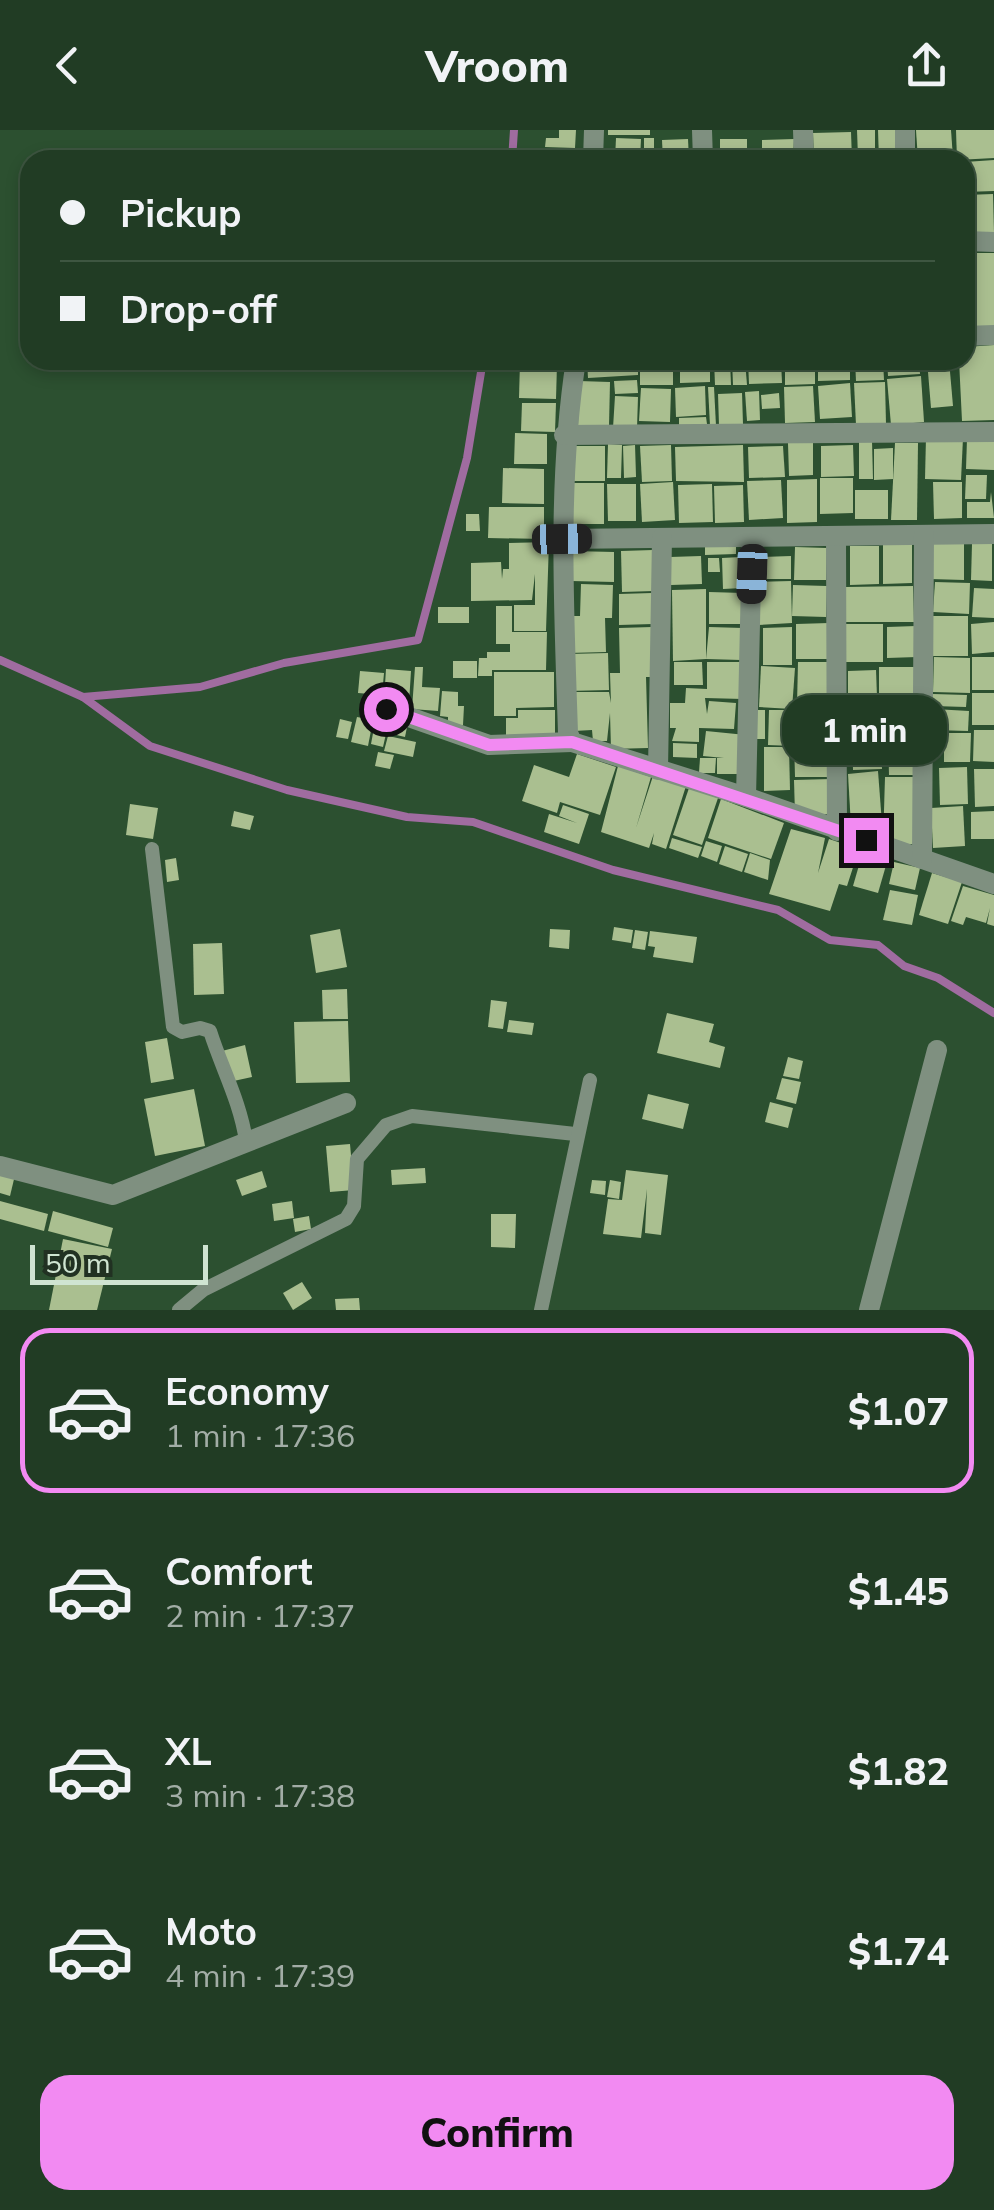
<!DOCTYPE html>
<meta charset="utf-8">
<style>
body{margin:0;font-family:Mulish,sans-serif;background:#29432c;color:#f1f3f6;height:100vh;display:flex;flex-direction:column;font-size:38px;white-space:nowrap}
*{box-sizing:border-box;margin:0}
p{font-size:32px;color:#a2ada6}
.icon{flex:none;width:55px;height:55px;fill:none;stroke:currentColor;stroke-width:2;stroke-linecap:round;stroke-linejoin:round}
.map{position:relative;height:1180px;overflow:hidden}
.panel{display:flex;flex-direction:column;background:#213c24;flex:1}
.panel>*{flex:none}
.hud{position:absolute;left:20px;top:20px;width:955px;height:220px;border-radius:30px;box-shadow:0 5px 15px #0003,0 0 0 2px #3e5641;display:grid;align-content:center;height:220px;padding:0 40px;background:#213c24}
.scale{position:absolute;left:30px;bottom:25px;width:178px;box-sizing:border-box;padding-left:10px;border:5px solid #cfe4d1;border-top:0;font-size:28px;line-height:35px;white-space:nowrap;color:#cfe4d1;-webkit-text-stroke:8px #213122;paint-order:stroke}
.end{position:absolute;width:45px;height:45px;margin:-22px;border:12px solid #f28af2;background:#111;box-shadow:0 0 0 5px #111}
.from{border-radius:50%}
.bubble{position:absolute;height:70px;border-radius:30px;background:#213c24;box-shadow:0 5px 15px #0003,0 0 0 2px #3e5641;font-size:32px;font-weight:800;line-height:70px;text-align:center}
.car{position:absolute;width:30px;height:60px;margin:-30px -15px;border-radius:12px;box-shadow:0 0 8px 2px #0007;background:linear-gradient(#222 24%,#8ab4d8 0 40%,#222 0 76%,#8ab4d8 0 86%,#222 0)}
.hud b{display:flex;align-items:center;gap:35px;height:95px;font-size:38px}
.hud b+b{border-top:2px solid #3e5641}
.hud i{width:25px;height:25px;background:#f1f3f6}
ul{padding:18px 0 0;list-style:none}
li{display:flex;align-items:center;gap:30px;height:165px;margin:0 20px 15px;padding:0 20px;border:5px solid transparent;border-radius:30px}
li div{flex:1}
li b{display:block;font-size:38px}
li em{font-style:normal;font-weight:800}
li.on{border-color:#f28af2}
li>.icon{width:90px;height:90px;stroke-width:1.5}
.button{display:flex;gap:20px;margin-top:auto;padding:20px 40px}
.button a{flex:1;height:115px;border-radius:30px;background:#f28af2;color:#111;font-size:40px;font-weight:800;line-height:115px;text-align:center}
header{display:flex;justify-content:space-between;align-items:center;height:130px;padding:0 40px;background:#213c24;font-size:45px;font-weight:800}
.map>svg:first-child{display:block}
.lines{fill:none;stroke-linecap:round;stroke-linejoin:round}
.stream{stroke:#a06ca0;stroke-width:8}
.building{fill:#aabf90}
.service{stroke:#7f9080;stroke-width:14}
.minor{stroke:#7f9080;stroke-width:20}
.route{stroke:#f28af2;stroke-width:12}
</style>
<header><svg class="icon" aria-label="back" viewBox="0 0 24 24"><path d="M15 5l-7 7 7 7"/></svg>Vroom<svg class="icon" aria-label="share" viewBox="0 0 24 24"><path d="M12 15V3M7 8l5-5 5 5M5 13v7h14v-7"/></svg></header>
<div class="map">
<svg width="994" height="1180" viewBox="0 0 994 1180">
<rect width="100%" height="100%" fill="#2c5030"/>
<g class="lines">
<g class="stream">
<polyline points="512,30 514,0"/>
<polyline points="0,530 83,567 150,616 287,660 407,687 473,692 613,740 778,780 830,810 878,815 904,836 938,848 994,883"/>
<polyline points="83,567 200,557 284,533 418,510 467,328 483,230"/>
</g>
</g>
<g class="building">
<polygon points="559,0 576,0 575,18 545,17 546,8 559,8"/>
<rect x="608" y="0" width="42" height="5"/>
<polygon points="857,0 875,0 875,27 858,27"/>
<polygon points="878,0 896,0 897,29 879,30"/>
<polygon points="916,0 951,0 953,28 918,30"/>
<polygon points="956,0 994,0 994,28 957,30"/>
<polygon points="851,2 852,30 814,30 813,3"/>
<polygon points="616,8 641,9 640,30 615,30"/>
<rect x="644" y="8" width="10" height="22"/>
<polygon points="688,9 689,30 663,30 662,10"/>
<rect x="720" y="9" width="27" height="21"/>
<polygon points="794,9 793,30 762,30 762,10"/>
<rect x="555" y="21" width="24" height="9"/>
<polygon points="994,30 994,61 965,62 965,32"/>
<polygon points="993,64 994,103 965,104 965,65"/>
<rect x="965" y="123" width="29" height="75"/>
<polygon points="994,215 994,290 962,291 959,230 965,230 965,217"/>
<polygon points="587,230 638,230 638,245 588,248"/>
<rect x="640" y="230" width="33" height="25"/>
<polygon points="680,230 710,230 710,252 680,253"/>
<polygon points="714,230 730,230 731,255 715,255"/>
<polygon points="732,230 745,230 747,255 733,255"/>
<polygon points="748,230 781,230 782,253 749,254"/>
<polygon points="785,230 815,230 815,254 785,255"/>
<polygon points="818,230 850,230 850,250 818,251"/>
<polygon points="855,230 883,230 884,250 856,251"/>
<polygon points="887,230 919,230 920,244 888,246"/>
<polygon points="927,230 949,230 953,276 931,278"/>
<polygon points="520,232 557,234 556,269 519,268"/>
<polygon points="921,246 924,292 891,295 887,249"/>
<polygon points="637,250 638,263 615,264 614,251"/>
<polygon points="579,251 610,252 609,296 578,295"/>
<polygon points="885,252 886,294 856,295 854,253"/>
<polygon points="850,253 852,287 820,289 818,256"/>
<polygon points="705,256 706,285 676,287 675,258"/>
<polygon points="813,256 815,292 785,293 784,257"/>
<polygon points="708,257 714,257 716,296 710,296"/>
<polygon points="641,258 671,259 670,292 639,291"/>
<polygon points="759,261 760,290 747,291 745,262"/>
<polygon points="742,263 743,294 719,296 718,264"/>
<polygon points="779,263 780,278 762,279 761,265"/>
<polygon points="615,266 638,267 637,298 613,298"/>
<polygon points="522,273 556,273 555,302 521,301"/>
<polygon points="706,287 707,294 679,296 679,288"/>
<polygon points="515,303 547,304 547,334 514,334"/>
<polygon points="926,307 963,308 961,350 925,349"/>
<polygon points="967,309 994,310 994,340 966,339"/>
<polygon points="859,311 872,311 873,349 859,349"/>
<polygon points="788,313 813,313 813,345 789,346"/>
<polygon points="895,313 918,313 917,390 891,390"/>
<polygon points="608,314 622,315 621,348 607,348"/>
<polygon points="635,315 636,347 624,348 623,316"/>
<polygon points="671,315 672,351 642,352 640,316"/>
<polygon points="743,315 744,352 676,351 675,317"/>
<polygon points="853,315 854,346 821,347 821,316"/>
<rect x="571" y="316" width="34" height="35"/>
<polygon points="783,316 785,347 749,348 748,317"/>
<polygon points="893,318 893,349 874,350 874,319"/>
<polygon points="503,338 544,339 544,374 502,373"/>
<polygon points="966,345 987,345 986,369 965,369"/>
<polygon points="820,348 853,348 853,383 820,384"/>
<polygon points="817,349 817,392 787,393 787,350"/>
<polygon points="781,350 783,388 749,390 747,351"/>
<polygon points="673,352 675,390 642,392 640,354"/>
<polygon points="933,352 962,352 962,388 934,389"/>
<rect x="570" y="353" width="34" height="41"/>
<polygon points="607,354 636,354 636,391 608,391"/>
<polygon points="712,354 713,392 679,393 678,355"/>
<polygon points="743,355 744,392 715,393 714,356"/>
<rect x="855" y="360" width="33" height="29"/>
<polygon points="991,362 994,388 967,388 967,372 990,372"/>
<polygon points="489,377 544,377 544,409 488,408"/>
<polygon points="466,384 479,384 480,401 466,401"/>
<polygon points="931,410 964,410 964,450 930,449"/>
<polygon points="549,412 546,501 514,501 514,475 535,475 535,444 532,470 471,471 471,433 501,432 502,449 503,439 509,439 509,413"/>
<polygon points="912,412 912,453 883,454 883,413"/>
<polygon points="736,414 736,424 705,425 705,415"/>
<polygon points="972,414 992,414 992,451 971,450"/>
<polygon points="850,416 879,416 879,454 850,455"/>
<polygon points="795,417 827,418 826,450 794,450"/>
<polygon points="653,420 654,461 622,462 621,421"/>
<polygon points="572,421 614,422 614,452 571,451"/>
<polygon points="701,426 702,454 671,455 670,427"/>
<polygon points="791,426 791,449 762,449 761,427"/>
<polygon points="741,427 743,458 723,459 722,428"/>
<polygon points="708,428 719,428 720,442 708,442"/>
<polygon points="791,451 792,493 758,495 757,452"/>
<polygon points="935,452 970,453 969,484 933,482"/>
<polygon points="581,454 613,455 612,488 605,488 606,522 568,523 568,486 580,486"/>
<polygon points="793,455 827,456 826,487 792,486"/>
<polygon points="913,456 914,492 846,492 846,457"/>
<polygon points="974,458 994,459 994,488 972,487"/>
<polygon points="706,459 706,529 673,531 672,460"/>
<polygon points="709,462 743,463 743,494 709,494"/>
<polygon points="652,463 653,494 619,495 619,464"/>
<polygon points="496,476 512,476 512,502 547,502 546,540 492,540 492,546 478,546 479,528 487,528 487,522 510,522 510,514 496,514"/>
<rect x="438" y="477" width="31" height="16"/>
<rect x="930" y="486" width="38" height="40"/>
<polygon points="994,492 994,522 972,524 971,494"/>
<polygon points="829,493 829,529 796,529 796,494"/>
<rect x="845" y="494" width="38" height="38"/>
<polygon points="916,496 917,527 887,528 887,497"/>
<polygon points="652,497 653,547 646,547 648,618 611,619 610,583 607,611 593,611 592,600 574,601 573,562 609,562 611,573 610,543 620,543 619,498"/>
<polygon points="709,497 743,498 741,530 706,529"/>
<polygon points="792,497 792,535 763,535 763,498"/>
<polygon points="608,523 609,560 568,561 568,524"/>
<polygon points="934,527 970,528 970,563 933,562"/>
<rect x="972" y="527" width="22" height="33"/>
<rect x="453" y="531" width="24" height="17"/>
<polygon points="674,532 702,532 703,555 674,555"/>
<polygon points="707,532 743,532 743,569 705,568 707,584 709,571 736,573 734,599 699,598 699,612 672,611 676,598 670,598 670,573 685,573 686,558 707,559"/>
<polygon points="798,532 831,532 830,575 797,575"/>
<polygon points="761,536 795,538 792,579 759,577"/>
<polygon points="415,537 423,537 422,557 440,558 438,581 412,579"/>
<polygon points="879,537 915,537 914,571 879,571"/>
<polygon points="386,539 411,541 409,573 384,571"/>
<polygon points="876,540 877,567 848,568 848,541"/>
<polygon points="360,541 384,543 382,565 358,563"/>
<polygon points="494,542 554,542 554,577 516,578 516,586 494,586"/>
<polygon points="442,561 458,562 458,576 464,576 463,595 448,595 448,587 440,586"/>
<rect x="972" y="563" width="22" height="32"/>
<polygon points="933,564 967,565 966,577 933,576"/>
<polygon points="878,568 880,600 854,602 852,570"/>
<polygon points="914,574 915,603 883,604 882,575"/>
<polygon points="829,576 829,607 795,607 796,577"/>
<polygon points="934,579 969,581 968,601 933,600"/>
<polygon points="518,580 555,580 555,604 506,613 506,588 518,588"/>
<rect x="755" y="580" width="10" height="29"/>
<polygon points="769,580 793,580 792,616 768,615"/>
<polygon points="357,587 373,590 368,616 351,612"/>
<polygon points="340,589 352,592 348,609 336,607"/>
<polygon points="391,589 408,592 405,607 388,603"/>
<polygon points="375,593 388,595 383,617 371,614"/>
<polygon points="974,600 994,600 994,632 973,631"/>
<polygon points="706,601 746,605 738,644 717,644 717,628 724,628 703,626"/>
<polygon points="881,603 882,639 853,640 852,604"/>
<polygon points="944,603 971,603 970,632 944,632"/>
<polygon points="388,606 416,612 413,627 384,621"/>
<polygon points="888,606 916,606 917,645 889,645"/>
<polygon points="829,609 829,647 795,647 794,610"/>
<polygon points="673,613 697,614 697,628 673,627"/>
<polygon points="764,617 789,617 790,660 764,661"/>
<polygon points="378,622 394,625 390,639 375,636"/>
<polygon points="577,624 616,637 600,685 560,672 557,683 522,671 534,635 569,647"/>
<polygon points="700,628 716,628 715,643 699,643"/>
<polygon points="618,636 651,647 636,698 653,646 686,656 666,719 652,714 654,703 649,718 601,702"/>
<polygon points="967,637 968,674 940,675 939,638"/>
<polygon points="974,639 994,639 994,676 975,677"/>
<polygon points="878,641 882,694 851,696 848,644"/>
<polygon points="885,647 916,647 916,714 883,714"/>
<polygon points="831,649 832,684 795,685 794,650"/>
<polygon points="689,658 718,668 702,715 673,705"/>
<polygon points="721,669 784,693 771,729 708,708"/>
<polygon points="130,674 158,678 153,709 126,705"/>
<polygon points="563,675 589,684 579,714 544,702 549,684 577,693 559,686"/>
<polygon points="963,676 965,716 933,718 931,678"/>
<polygon points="234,681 254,686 250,700 231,696"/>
<polygon points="994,681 994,709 971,709 971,682"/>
<polygon points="791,699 825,708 818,743 829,709 859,719 847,756 839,754 830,781 769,764"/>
<polygon points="672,708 702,717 698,728 669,718"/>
<polygon points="706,711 722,716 717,732 701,726"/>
<polygon points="725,716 748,724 742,742 719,734"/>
<polygon points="750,723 770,730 768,750 744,742"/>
<polygon points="862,725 887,732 878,763 853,756"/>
<polygon points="176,728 179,750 167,752 165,730"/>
<polygon points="894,732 920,738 915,760 889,754"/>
<polygon points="932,743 962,752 948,794 919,785"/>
<polygon points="963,756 994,765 994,796 987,794 990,778 986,793 966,787 963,795 951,791"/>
<polygon points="890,760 918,765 912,795 883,790"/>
<polygon points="614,797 633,800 631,813 612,810"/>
<polygon points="340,799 347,837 316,843 310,805"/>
<polygon points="550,799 570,800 569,819 549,817"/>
<polygon points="635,800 648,802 645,820 632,818"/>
<polygon points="650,801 697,807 693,833 653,827 655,817 648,816"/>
<polygon points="222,813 224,864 194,865 193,814"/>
<polygon points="347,859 348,889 323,889 322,860"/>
<polygon points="491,870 507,872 503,899 488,897"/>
<polygon points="667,883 714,894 709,912 725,917 720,938 657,923"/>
<polygon points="509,890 534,893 532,905 507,902"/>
<polygon points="348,891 350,952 296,953 294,892"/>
<polygon points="167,908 174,949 151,953 145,912"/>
<polygon points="245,915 252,947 229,952 222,921"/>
<polygon points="788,927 803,931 799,949 783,946"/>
<polygon points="782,948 801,952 796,974 776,969"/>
<polygon points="194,959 205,1016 155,1026 144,969"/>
<polygon points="648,964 689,974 683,999 642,989"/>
<polygon points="770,972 793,978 788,998 765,992"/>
<polygon points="350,1014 354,1060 330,1062 326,1016"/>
<polygon points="425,1038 426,1053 392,1055 391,1040"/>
<polygon points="626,1040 668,1045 661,1105 645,1103 647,1059 641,1108 603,1104 608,1069 622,1070"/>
<polygon points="262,1041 267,1057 242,1066 236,1050"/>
<polygon points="0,1042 15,1045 10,1066 0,1063"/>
<polygon points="592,1050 606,1051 605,1065 590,1063"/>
<polygon points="610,1050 621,1052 619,1069 607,1067"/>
<polygon points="0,1071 48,1084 44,1101 0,1089"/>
<polygon points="292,1071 294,1088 274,1091 272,1074"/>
<polygon points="53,1081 113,1098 108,1117 48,1101"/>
<polygon points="491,1084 516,1084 515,1118 491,1117"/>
<polygon points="309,1086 311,1099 295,1102 293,1089"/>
<polygon points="63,1109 112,1119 97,1180 49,1180"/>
<polygon points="302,1152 312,1168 293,1180 283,1163"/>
<polygon points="359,1168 360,1180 336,1180 335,1169"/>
</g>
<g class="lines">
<g class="service">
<path d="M152 719 173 897 182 902 200 898 210 901C222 939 240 971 246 1011"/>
<polyline points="179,1180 203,1160 346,1089 354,1076 357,1029 386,995 412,986 575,1004"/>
<polyline points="541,1180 590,950"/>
</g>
<g class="minor">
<polyline points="702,0 703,30"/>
<polyline points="803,0 804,30"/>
<polyline points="593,30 594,0"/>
<polyline points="905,30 905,0"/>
<polyline points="965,111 994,112"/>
<polyline points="965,206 994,205"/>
<path d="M576 230C557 354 564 478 568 603L572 612 746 667 994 754"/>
<polyline points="564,305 994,302"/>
<polyline points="836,406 837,701"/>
<polyline points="562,409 994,404"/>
<polyline points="386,579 489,615 572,612"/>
<polyline points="658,640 662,408"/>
<polyline points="746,667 752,407"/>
<polyline points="922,729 924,405"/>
<polyline points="0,1036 113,1065 346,973"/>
<polyline points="869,1180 937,920"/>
</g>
</g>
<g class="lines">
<polyline class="route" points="386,579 489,615 572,612 866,710"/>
</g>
</svg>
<div class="scale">50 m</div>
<i class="end from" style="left:386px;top:579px"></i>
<i class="end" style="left:866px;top:710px"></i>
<div class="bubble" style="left:782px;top:565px;width:165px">1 min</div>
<i class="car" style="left:562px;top:409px;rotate:89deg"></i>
<i class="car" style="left:752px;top:444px;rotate:182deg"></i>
<div class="hud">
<b><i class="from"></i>Pickup</b>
<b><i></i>Drop-off</b>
</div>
</div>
<section class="panel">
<ul>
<li class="on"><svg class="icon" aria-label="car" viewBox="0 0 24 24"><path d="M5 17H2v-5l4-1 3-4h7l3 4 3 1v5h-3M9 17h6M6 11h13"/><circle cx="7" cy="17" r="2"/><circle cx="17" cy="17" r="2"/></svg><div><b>Economy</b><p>1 min · 17:36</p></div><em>$1.07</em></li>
<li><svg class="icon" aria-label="car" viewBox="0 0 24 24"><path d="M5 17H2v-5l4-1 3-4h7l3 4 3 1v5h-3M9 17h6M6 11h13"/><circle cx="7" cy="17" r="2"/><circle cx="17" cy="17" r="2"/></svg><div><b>Comfort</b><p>2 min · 17:37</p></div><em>$1.45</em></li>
<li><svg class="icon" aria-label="car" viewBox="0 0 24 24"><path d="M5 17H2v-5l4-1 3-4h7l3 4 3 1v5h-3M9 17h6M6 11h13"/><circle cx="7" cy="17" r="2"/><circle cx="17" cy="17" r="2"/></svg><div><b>XL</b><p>3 min · 17:38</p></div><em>$1.82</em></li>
<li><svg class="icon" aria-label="car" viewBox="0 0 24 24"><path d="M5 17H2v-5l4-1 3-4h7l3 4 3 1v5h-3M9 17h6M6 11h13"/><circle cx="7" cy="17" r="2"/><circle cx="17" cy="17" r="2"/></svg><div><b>Moto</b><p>4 min · 17:39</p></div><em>$1.74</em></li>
</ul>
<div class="button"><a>Confirm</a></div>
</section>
